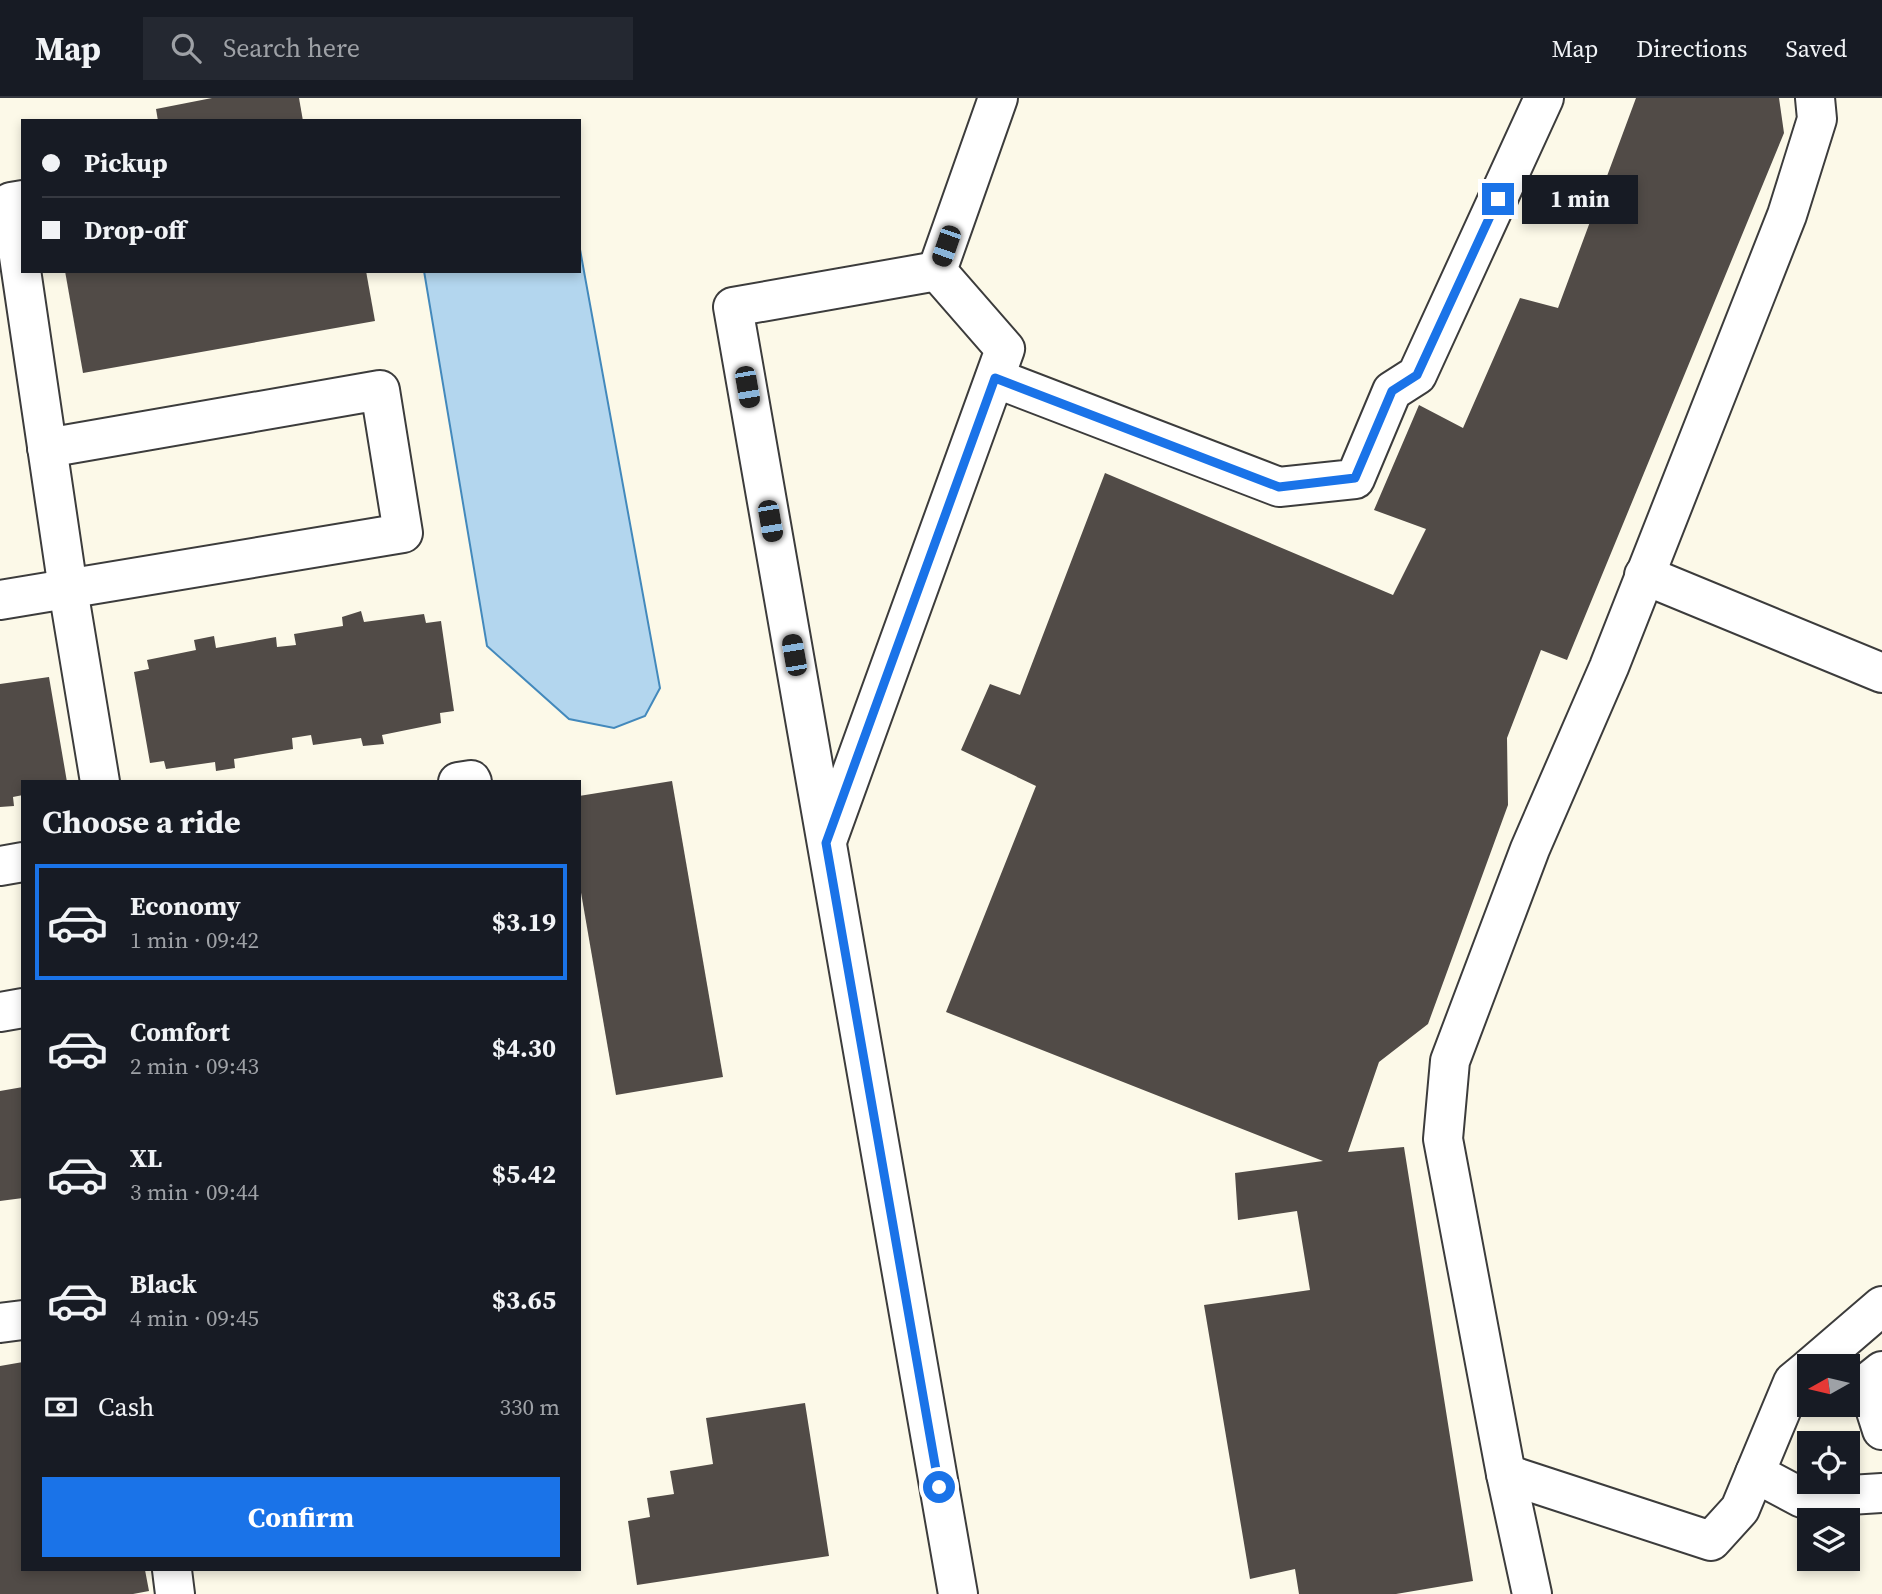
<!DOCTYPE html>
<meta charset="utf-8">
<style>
body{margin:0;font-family:"Source Serif 4",serif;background:#242831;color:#f1f3f6;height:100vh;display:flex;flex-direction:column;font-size:26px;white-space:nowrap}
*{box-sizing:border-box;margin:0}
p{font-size:23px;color:#9ea1a6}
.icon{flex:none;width:38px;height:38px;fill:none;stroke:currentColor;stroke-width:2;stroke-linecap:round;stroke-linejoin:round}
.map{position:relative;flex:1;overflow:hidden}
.panel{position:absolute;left:21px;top:682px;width:560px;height:791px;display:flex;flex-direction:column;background:#171b24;border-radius:0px;box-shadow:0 4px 10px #0003}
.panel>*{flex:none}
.top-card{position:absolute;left:21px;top:21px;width:560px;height:154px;border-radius:0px;box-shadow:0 4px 10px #0003;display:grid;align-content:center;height:154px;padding:0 21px;background:#171b24}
.needle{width:46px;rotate:262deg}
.controls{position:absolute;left:1797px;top:1256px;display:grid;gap:14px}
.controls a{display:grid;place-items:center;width:63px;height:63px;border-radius:0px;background:#171b24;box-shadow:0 4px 10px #0003;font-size:35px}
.end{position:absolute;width:32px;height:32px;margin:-16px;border:9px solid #1a73e8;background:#fff;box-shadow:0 0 0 4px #fff}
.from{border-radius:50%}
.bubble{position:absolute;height:49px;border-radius:0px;background:#171b24;box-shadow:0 4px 10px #0003;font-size:23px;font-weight:700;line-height:49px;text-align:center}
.car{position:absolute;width:21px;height:42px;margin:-21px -10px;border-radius:9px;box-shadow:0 0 5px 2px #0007;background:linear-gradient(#222 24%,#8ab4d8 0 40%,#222 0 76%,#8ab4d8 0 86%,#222 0)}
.top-card b{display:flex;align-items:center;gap:24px;height:66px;font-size:26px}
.top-card b+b{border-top:2px solid #363941}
.top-card i{width:18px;height:18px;background:#f1f3f6}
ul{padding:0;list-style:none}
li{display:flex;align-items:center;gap:21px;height:116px;margin:0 14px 10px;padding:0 7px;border:4px solid transparent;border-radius:0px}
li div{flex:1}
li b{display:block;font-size:26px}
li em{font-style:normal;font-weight:700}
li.current{border-color:#1a73e8}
li>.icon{width:63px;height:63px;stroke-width:1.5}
h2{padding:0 21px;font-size:32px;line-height:84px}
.pay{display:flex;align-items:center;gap:18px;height:77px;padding:0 21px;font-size:26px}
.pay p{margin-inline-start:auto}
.button{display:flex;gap:14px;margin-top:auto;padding:14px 21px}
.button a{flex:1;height:80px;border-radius:0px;background:#1a73e8;color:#fff;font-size:28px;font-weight:700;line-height:80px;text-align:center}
header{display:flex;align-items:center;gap:42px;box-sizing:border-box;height:98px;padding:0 35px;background:#171b24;border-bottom:2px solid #363941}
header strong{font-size:33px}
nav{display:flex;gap:38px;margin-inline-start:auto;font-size:24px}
.search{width:490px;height:63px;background:#242831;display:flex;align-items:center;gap:18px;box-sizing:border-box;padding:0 24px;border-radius:0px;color:#9ea1a6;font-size:26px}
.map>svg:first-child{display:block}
.water{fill:#b3d6ee;stroke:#4389bc;stroke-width:2}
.building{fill:#514b47}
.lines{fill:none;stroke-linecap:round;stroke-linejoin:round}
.minor-casing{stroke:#3c3c3c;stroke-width:42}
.minor{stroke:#fff;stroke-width:38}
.route{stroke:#1a73e8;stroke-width:9}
</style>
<header>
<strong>Map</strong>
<div class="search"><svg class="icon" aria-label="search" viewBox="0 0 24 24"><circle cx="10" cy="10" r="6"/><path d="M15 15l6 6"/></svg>Search here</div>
<nav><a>Map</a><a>Directions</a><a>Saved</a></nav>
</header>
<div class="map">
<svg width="1882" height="1496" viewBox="0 0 1882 1496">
<rect width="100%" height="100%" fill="#fcf9e8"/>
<polygon class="water" points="579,146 660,590 645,618 614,630 569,621 487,548 424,173 579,173"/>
<g class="building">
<polygon points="212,0 299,0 303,23 158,23 156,11"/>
<polygon points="1636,0 1779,0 1784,35 1567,562 1541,552 1507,640 1508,707 1428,926 1379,964 1348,1054 1404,1049 1473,1483 1396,1496 1299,1496 1295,1471 1250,1481 1204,1207 1310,1192 1297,1113 1238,1122 1235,1075 1323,1063 946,914 1036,688 961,652 990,586 1020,597 1105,375 1393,497 1426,431 1374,412 1419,307 1463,330 1520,200 1558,210"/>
<polygon points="65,173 366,173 375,223 83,275"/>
<polygon points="361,513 364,524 424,516 426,525 441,523 454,613 440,615 441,625 382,637 384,646 363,648 361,640 313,647 311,637 292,640 293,651 234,661 235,670 216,673 215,664 166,671 164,663 150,665 134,574 149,571 147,562 196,552 194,542 214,538 216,550 276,539 277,549 296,547 294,536 343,528 342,519"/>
<polygon points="49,579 67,684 23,684 23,697 13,699 14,708 0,709 0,586"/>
<polygon points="672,683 723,979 616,997 579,783 579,698"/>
<polygon points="23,989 23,1100 0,1103 0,993"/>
<polygon points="23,1264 23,1472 145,1472 149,1493 133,1496 0,1496 0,1268"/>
<polygon points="805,1305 829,1458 637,1487 628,1423 650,1419 647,1400 674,1396 670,1373 713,1366 706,1320"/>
</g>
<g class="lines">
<defs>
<g id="minor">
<polyline points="23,102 11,104 68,491 100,684"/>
<polyline points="937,173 733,209 958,1496"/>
<polyline points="995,280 1279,389 1355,381 1392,293 1417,277 1544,0"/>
<polyline points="1644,477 1882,575"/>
<polyline points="0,502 403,435 380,292 47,350"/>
<polyline points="458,684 471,682 472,684"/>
<polyline points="827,743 1005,251 937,173 998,0"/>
<polyline points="0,768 23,764"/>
<polyline points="0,914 23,910"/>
<polyline points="0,1225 23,1222"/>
<polyline points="1811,1269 1882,1208"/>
<polyline points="1882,1273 1867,1285 1882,1332"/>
<polyline points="1755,1375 1802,1400 1882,1395"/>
<polyline points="1506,1376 1711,1443 1740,1411 1793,1284 1810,1270"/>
<polyline points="172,1472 175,1496"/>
<polyline points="1532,1496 1506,1376 1443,1041 1450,963 1530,751 1609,569 1787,117 1817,21 1815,0"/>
</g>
</defs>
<use href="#minor" class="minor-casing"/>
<use href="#minor" class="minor"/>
</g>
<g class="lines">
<polyline class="route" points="939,1389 826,745 995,280 1279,389 1355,380 1392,293 1417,277 1498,101"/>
</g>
</svg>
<div class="controls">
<a><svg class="needle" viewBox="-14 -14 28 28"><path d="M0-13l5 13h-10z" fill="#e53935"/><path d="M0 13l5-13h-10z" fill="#9ea1a6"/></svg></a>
<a><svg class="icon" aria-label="locate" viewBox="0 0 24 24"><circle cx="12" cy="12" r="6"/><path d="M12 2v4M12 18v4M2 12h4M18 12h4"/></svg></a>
<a><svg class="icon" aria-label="layers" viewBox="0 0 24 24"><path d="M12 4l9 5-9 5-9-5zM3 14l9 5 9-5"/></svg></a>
</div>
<i class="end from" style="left:939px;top:1389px"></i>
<i class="end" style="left:1498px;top:101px"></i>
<div class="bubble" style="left:1522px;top:77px;width:116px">1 min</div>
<i class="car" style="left:946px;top:148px;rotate:199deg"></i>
<i class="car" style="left:747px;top:289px;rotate:170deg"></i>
<i class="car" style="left:770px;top:423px;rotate:170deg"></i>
<i class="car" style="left:794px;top:557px;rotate:350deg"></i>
<div class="top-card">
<b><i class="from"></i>Pickup</b>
<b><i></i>Drop-off</b>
</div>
<section class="panel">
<h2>Choose a ride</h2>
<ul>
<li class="current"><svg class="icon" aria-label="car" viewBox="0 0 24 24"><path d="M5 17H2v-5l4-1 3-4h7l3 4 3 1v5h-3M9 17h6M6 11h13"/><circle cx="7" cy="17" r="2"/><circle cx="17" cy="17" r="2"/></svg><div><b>Economy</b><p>1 min · 09:42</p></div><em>$3.19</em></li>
<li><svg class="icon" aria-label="car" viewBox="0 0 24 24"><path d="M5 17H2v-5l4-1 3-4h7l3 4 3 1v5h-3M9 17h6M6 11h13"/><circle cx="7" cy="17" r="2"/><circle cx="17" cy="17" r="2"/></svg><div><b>Comfort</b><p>2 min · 09:43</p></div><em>$4.30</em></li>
<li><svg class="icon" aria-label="car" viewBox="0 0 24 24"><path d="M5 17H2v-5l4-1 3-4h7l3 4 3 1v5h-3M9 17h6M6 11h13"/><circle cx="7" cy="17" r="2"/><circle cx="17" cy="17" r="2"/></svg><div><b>XL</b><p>3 min · 09:44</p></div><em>$5.42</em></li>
<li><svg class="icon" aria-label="car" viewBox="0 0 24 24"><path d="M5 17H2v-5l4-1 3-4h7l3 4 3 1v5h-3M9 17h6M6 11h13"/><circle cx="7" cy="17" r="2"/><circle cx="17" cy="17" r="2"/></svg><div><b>Black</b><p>4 min · 09:45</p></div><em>$3.65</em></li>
</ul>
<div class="pay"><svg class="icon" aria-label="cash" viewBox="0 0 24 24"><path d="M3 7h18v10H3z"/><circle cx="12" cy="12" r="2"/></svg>Cash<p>330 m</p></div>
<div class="button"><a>Confirm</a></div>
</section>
</div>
